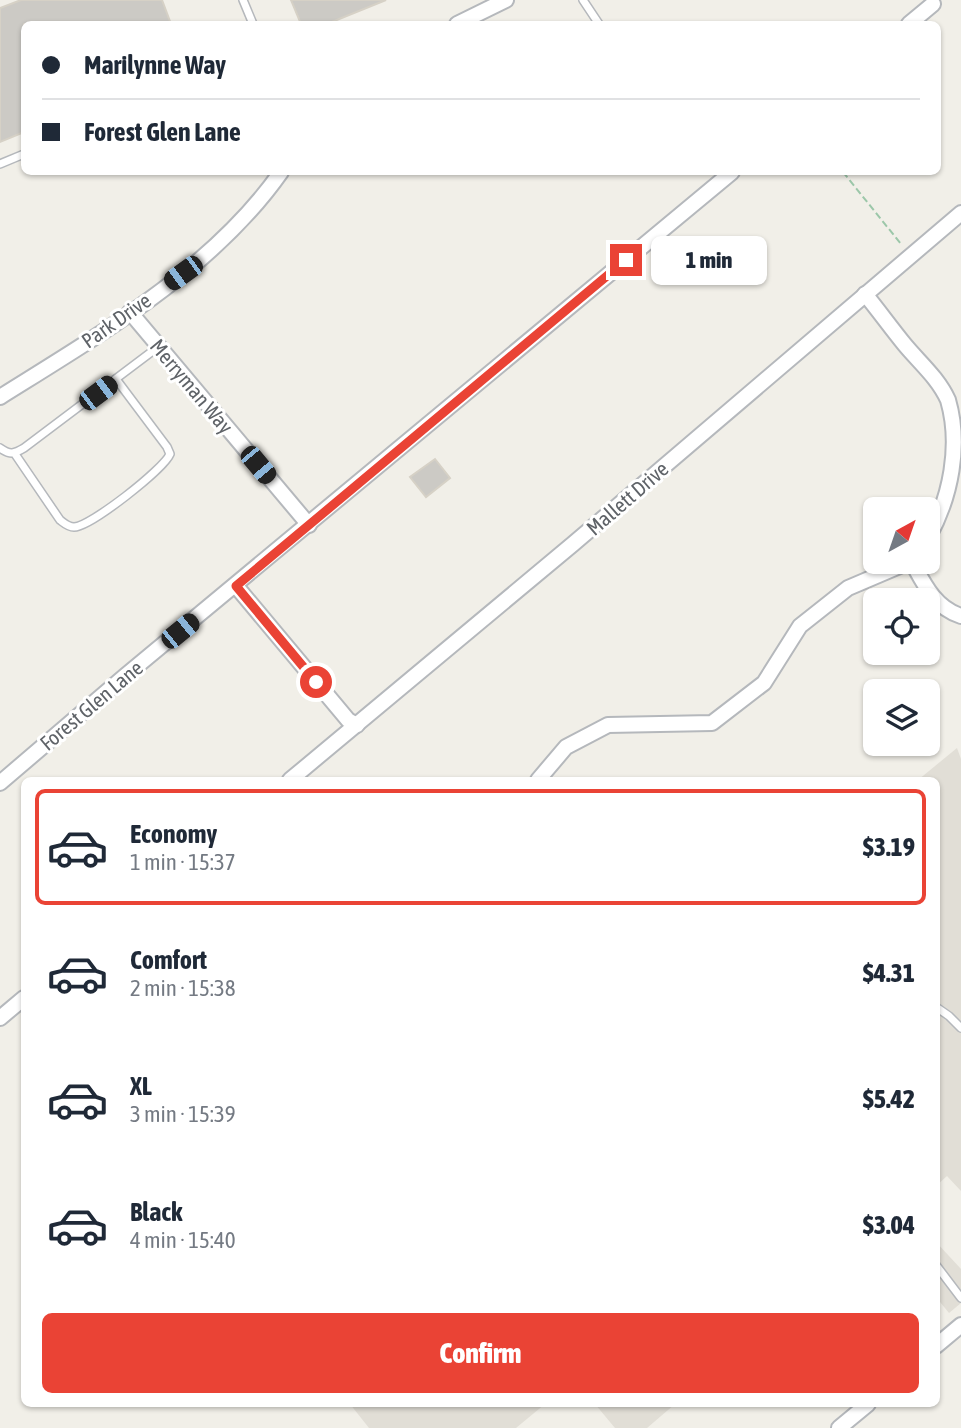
<!DOCTYPE html>
<meta charset="utf-8">
<style>
body{margin:0;font-family:"Asap Condensed",sans-serif;background:#f2f2f3;color:#1f2937;height:100vh;display:flex;flex-direction:column;font-size:26px;white-space:nowrap}
*{box-sizing:border-box;margin:0}
p{font-size:23px;color:#747a83}
.icon{flex:none;width:38px;height:38px;fill:none;stroke:currentColor;stroke-width:2;stroke-linecap:round;stroke-linejoin:round}
.map{position:relative;flex:1;overflow:hidden}
.sheet{position:absolute;left:21px;top:777px;width:919px;height:630px;display:flex;flex-direction:column;background:#fff;border-radius:10px;box-shadow:0 2px 5px #0004}
.sheet>*{flex:none}
.banner{position:absolute;left:21px;top:21px;width:920px;height:154px;border-radius:10px;box-shadow:0 2px 5px #0004;display:grid;align-content:center;height:154px;padding:0 21px;background:#fff}
.needle{width:46px;rotate:40deg}
.controls{position:absolute;left:863px;top:497px;display:grid;gap:14px}
.controls a{display:grid;place-items:center;width:77px;height:77px;border-radius:10px;background:#fff;box-shadow:0 2px 5px #0004;font-size:35px}
.end{position:absolute;width:32px;height:32px;margin:-16px;border:9px solid #ea4335;background:#fff;box-shadow:0 0 0 4px #fff}
.from{border-radius:50%}
.bubble{position:absolute;height:49px;border-radius:10px;background:#fff;box-shadow:0 2px 5px #0004;font-size:23px;font-weight:800;line-height:49px;text-align:center}
.car{position:absolute;width:21px;height:42px;margin:-21px -10px;border-radius:9px;box-shadow:0 0 5px 2px #0007;background:linear-gradient(#222 24%,#8ab4d8 0 40%,#222 0 76%,#8ab4d8 0 86%,#222 0)}
.banner b{display:flex;align-items:center;gap:24px;height:66px;font-size:26px}
.banner b+b{border-top:2px solid #e0e1e3}
.banner i{width:18px;height:18px;background:#1f2937}
ul{padding:12px 0 0;list-style:none}
li{display:flex;align-items:center;gap:21px;height:116px;margin:0 14px 10px;padding:0 7px;border:4px solid transparent;border-radius:10px}
li div{flex:1}
li b{display:block;font-size:26px}
li em{font-style:normal;font-weight:800}
li.current{border-color:#ea4335}
li>.icon{width:63px;height:63px;stroke-width:1.5}
.action{display:flex;gap:14px;margin-top:auto;padding:14px 21px}
.action a{flex:1;height:80px;border-radius:10px;background:#ea4335;color:#fff;font-size:28px;font-weight:800;line-height:80px;text-align:center}
.map>svg:first-child{display:block}
.education{fill:#e1ded6}
.building{fill:#cccac5;stroke:#d6d1c6;stroke-width:2}
.lines{fill:none;stroke-linecap:round;stroke-linejoin:round}
.lane-casing{stroke:#b5b8bc;stroke-width:10}
.street-casing{stroke:#b5b8bc;stroke-width:18}
.path{stroke:#9cc7a9;stroke-width:2;stroke-dasharray:7 3.5;stroke-linecap:butt}
.lane{stroke:#fff;stroke-width:7}
.street{stroke:#fff;stroke-width:14}
.route{stroke:#ea4335;stroke-width:9}
.labels{text-anchor:middle;dominant-baseline:central;stroke-width:6;stroke-linejoin:round;paint-order:stroke}
.street-label{font-size:21px;fill:#5f6368;stroke:#fff}
</style>
<div class="map">
<svg width="961" height="1428" viewBox="0 0 961 1428">
<rect width="100%" height="100%" fill="#f1efe8"/>
<g class="education">
<polygon points="957,748 961,759 961,1191 947,1176 936,1186 936,780 918,780"/>
<polygon points="936,1242 961,1269 961,1303 949,1313 936,1297"/>
<polygon points="350,1404 545,1404 516,1428 369,1428"/>
<polygon points="595,1404 675,1404 647,1428 615,1428"/>
</g>
<g class="building">
<polygon points="21,0 162,0 171,24 24,24 24,132 0,142 0,8"/>
<polygon points="291,0 386,0 327,24 301,24"/>
<polygon points="435,459 450,478 426,497 410,477"/>
</g>
<g class="lines">
<defs>
<g id="lane">
<polyline points="243,0 253,24"/>
<polyline points="583,0 599,24"/>
<polyline points="0,164 24,154"/>
<path d="M0 448C10 455 14 454 24 448L158 347"/>
<path d="M15 454 60 520C64 523 68 527 74 527 90 527 164 469 170 454L167 447 116 379"/>
<polyline points="936,1007 949,1016 961,1028"/>
<polyline points="936,1265 961,1298"/>
</g>
<g id="street">
<polyline points="457,24 506,0"/>
<polyline points="909,24 933,4"/>
<path d="M865 294C879 311 891 328 905 345 920 363 938 378 948 400 961 445 951 497 928 538"/>
<polyline points="130,312 309,525"/>
<path d="M0 397C99 335 213 269 281 172"/>
<path d="M912 562C924 584 935 608 961 616"/>
<polyline points="236,586 348,720 357,725"/>
<polyline points="290,780 573,544 961,213"/>
<polyline points="538,780 566,747 608,725 712,723 764,683 800,626 848,588 909,562"/>
<polyline points="0,783 125,676 732,172"/>
<polyline points="0,1018 24,998"/>
<polyline points="936,1346 961,1325"/>
<polyline points="839,1428 868,1404"/>
</g>
</defs>
<use href="#lane" class="lane-casing"/>
<use href="#street" class="street-casing"/>
<polyline class="path" points="843,172 901,244"/>
<use href="#lane" class="lane"/>
<use href="#street" class="street"/>
</g>
<g class="lines">
<polyline class="route" points="316,682 236,586 626,260"/>
</g>
<g class="labels">
<g class="street-label">
<text transform="translate(116 320) rotate(-35)">Park Drive</text>
<text transform="translate(192 386) rotate(50)">Merryman Way</text>
<text transform="translate(627 498) rotate(-41)">Mallett Drive</text>
<text transform="translate(91 705) rotate(-40)">Forest Glen Lane</text>
</g>
</g>
</svg>
<div class="controls">
<a><svg class="needle" viewBox="-14 -14 28 28"><path d="M0-13l5 13h-10z" fill="#e53935"/><path d="M0 13l5-13h-10z" fill="#747a83"/></svg></a>
<a><svg class="icon" aria-label="locate" viewBox="0 0 24 24"><circle cx="12" cy="12" r="6"/><path d="M12 2v4M12 18v4M2 12h4M18 12h4"/></svg></a>
<a><svg class="icon" aria-label="layers" viewBox="0 0 24 24"><path d="M12 4l9 5-9 5-9-5zM3 14l9 5 9-5"/></svg></a>
</div>
<i class="end from" style="left:316px;top:682px"></i>
<i class="end" style="left:626px;top:260px"></i>
<div class="bubble" style="left:651px;top:236px;width:116px">1 min</div>
<i class="car" style="left:183px;top:273px;rotate:234deg"></i>
<i class="car" style="left:98px;top:393px;rotate:53deg"></i>
<i class="car" style="left:258px;top:465px;rotate:140deg"></i>
<i class="car" style="left:180px;top:631px;rotate:51deg"></i>
<div class="banner">
<b><i class="from"></i>Marilynne Way</b>
<b><i></i>Forest Glen Lane</b>
</div>
<section class="sheet">
<ul>
<li class="current"><svg class="icon" aria-label="car" viewBox="0 0 24 24"><path d="M5 17H2v-5l4-1 3-4h7l3 4 3 1v5h-3M9 17h6M6 11h13"/><circle cx="7" cy="17" r="2"/><circle cx="17" cy="17" r="2"/></svg><div><b>Economy</b><p>1 min · 15:37</p></div><em>$3.19</em></li>
<li><svg class="icon" aria-label="car" viewBox="0 0 24 24"><path d="M5 17H2v-5l4-1 3-4h7l3 4 3 1v5h-3M9 17h6M6 11h13"/><circle cx="7" cy="17" r="2"/><circle cx="17" cy="17" r="2"/></svg><div><b>Comfort</b><p>2 min · 15:38</p></div><em>$4.31</em></li>
<li><svg class="icon" aria-label="car" viewBox="0 0 24 24"><path d="M5 17H2v-5l4-1 3-4h7l3 4 3 1v5h-3M9 17h6M6 11h13"/><circle cx="7" cy="17" r="2"/><circle cx="17" cy="17" r="2"/></svg><div><b>XL</b><p>3 min · 15:39</p></div><em>$5.42</em></li>
<li><svg class="icon" aria-label="car" viewBox="0 0 24 24"><path d="M5 17H2v-5l4-1 3-4h7l3 4 3 1v5h-3M9 17h6M6 11h13"/><circle cx="7" cy="17" r="2"/><circle cx="17" cy="17" r="2"/></svg><div><b>Black</b><p>4 min · 15:40</p></div><em>$3.04</em></li>
</ul>
<div class="action"><a>Confirm</a></div>
</section>
</div>
